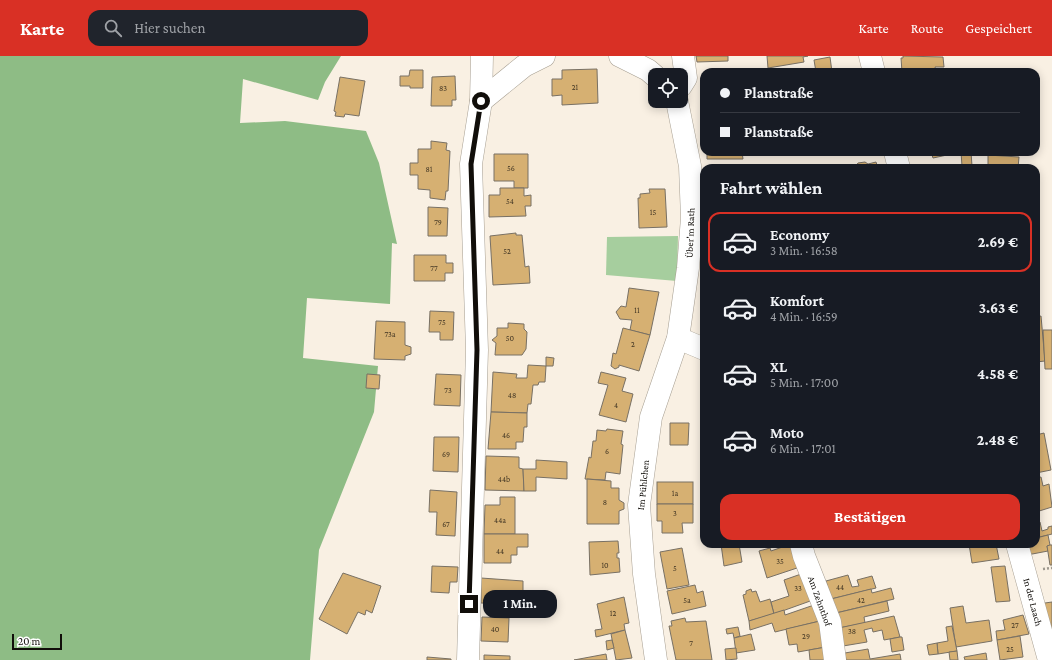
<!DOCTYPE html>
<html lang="de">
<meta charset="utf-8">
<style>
body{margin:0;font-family:"Crimson Pro",serif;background:#20242c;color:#f1f3f6;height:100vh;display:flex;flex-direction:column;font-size:15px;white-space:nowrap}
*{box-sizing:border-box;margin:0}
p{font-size:13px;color:#9ea1a6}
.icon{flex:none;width:22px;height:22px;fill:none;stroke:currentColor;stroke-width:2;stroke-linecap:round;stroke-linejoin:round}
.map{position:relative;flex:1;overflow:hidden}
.panel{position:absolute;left:700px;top:108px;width:340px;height:384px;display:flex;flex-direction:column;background:#171b24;border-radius:12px;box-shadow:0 2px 10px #0003}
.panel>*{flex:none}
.hud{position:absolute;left:700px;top:12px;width:340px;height:88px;border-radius:12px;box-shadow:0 2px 10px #0003;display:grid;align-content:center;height:88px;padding:0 20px;background:#171b24}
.tools{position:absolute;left:648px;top:12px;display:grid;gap:8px}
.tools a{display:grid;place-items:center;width:40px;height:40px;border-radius:8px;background:#171b24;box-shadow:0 2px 10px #0003;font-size:20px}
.scale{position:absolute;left:12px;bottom:10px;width:50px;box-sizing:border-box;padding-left:4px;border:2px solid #110e0a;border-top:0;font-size:11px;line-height:14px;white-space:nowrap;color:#110e0a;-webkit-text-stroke:3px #fff;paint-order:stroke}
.end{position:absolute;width:18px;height:18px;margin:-9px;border:5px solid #110e0a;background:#fff;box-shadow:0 0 0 2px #fff}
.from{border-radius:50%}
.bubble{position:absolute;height:28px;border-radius:12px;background:#171b24;box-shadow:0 2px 10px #0003;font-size:13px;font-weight:700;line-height:28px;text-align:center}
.hud b{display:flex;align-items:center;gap:14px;height:38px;font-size:15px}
.hud b+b{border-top:1px solid #363941}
.hud i{width:10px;height:10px;background:#f1f3f6}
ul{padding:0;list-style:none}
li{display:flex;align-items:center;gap:12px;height:60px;margin:0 8px 6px;padding:0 12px;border:2px solid transparent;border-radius:12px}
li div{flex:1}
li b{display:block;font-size:15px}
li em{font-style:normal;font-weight:700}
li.active{border-color:#d93025}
li>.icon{width:36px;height:36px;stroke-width:1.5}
h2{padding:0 20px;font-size:18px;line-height:48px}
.primary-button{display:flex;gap:8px;margin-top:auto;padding:8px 20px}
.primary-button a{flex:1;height:46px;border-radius:12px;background:#d93025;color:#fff;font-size:16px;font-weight:700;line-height:46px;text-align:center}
header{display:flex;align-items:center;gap:24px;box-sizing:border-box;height:56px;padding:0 20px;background:#d93025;color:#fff}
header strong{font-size:19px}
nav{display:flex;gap:22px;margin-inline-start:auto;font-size:14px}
.search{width:280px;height:36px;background:#20242c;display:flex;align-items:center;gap:10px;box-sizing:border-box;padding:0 14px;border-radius:12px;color:#9ea1a6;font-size:15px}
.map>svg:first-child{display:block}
.green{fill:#a6ce9e}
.forest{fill:#8ebc85}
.building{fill:#d6b072;stroke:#787064}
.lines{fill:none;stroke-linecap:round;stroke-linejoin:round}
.minor-casing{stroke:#a69e91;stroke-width:23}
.path{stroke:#9e988e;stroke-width:2.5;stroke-dasharray:2 2;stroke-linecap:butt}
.minor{stroke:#fff;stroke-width:22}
.route{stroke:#110e0a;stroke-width:5}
.labels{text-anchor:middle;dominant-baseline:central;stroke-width:3.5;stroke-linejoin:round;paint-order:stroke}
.number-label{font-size:8px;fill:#423624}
.street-label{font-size:10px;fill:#110e0a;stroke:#fff}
</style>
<header>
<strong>Karte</strong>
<div class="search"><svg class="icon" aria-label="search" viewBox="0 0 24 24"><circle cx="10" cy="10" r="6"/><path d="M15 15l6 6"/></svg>Hier suchen</div>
<nav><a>Karte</a><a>Route</a><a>Gespeichert</a></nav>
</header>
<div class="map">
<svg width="1052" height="604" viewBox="0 0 1052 604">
<rect width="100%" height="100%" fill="#f9f0e3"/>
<polygon class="green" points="678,180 677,225 606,219 607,181"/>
<polygon class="forest" points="0,0 341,0 325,26 318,44 243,23 240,67 285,65 366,75 379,107 397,188 392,187 390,248 307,242 303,302 378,310 374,356 319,494 310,604 0,604"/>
<g class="building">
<polygon points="696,0 728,0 728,5 697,6"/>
<polygon points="767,0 808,0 803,1 804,6 768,12"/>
<polygon points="903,0 943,1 944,11 935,11 936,16 902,16 901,2 903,2"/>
<polygon points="830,1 832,16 816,16 814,4"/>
<polygon points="597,13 598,47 562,49 562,39 552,40 552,23 562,23 562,14"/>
<polygon points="410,14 423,14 423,32 410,32 410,30 400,30 400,20 409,20"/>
<polygon points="455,20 456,44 452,44 452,50 431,50 432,21"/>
<polygon points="340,21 365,25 359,60 345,58 344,61 335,60 336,56 334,55"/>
<polygon points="431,85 447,87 446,94 450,95 448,135 446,135 445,144 430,142 430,134 418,133 418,119 410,119 410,107 418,107 418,93 431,93"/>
<polygon points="707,96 742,96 743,103 707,103"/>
<polygon points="931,96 946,96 947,99 933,102"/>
<polygon points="961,96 971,96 972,110 962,110"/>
<polygon points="494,98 528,98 528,132 514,132 514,125 494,125"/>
<polygon points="988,99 1019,101 1018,112 988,112"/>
<polygon points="865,106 868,108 876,106 878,112 854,112 858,107"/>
<polygon points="500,132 524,132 524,140 531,139 531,150 525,150 526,160 489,161 489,139 500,139"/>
<polygon points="649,133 665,133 667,171 639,172 638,142 640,142 640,138 650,137"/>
<polygon points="428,151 448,152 447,180 428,180"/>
<polygon points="516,177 516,179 522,179 525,211 529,210 530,227 493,229 490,180"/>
<polygon points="414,199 446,199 446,207 453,207 453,217 445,217 445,225 414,225"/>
<polygon points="629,232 659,236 650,279 630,274 632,264 620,263 616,256 621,250 626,251"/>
<polygon points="430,255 454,256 453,284 440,284 440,276 429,276"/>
<polygon points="1041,260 1045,305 1036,306 1036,261"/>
<polygon points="376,265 405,266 405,289 411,291 411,298 405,300 405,304 374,303"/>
<polygon points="508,267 524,268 524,273 527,276 526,293 522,299 495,299 496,287 492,284 497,280 497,272 508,272"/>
<polygon points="623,272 650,279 639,315 619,309 619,311 615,313 611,310 613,297 616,298"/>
<polygon points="1043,274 1052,274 1052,313 1045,313"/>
<polygon points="546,301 554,302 553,310 546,310"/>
<polygon points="528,309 546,310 545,326 539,326 538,329 533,329 531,348 528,348 527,357 491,356 493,316 517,318 516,322 527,322"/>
<polygon points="601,316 626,322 622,335 633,338 626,366 599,359 608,329 598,327"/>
<polygon points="367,318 380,319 379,333 366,332"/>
<polygon points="436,318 461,319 460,350 434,349"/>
<polygon points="491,356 527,357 527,371 524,371 523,386 516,386 516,393 488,393"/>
<polygon points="670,367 689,367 688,389 670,389"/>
<polygon points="607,373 623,375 621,388 623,389 620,418 606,416 605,424 585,423 589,401 591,402 593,385 596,385 597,374 606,375"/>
<polygon points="1044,377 1051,414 1036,417 1036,379"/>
<polygon points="434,381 459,381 458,416 433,415"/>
<polygon points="486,400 519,401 519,412 523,413 524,435 485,434"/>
<polygon points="536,404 567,406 567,423 536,421 536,435 524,435 523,413 536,413"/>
<polygon points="1041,421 1043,430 1049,428 1052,451 1036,456 1036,422"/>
<polygon points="587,423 611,425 611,432 619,432 619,444 624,447 624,453 619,455 619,468 587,468"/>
<rect x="657" y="426" width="36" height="22"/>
<polygon points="430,434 457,436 455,480 436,479 437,456 429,456"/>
<polygon points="500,441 515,441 515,478 484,478 485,449 500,449"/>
<polygon points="657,448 693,448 693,467 682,467 683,477 662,477 662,465 657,465"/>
<polygon points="1040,466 1042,475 1048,473 1048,471 1052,470 1052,478 1036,482 1036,467"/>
<polygon points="484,478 528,478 528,491 517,491 517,499 511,499 511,507 484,507"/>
<polygon points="1048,479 1050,489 1047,490 1048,495 1027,499 1025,488 1036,488 1036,482"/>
<polygon points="618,485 619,497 617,497 617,502 619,502 620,516 590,519 589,486"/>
<polygon points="721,488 739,488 742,506 724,510"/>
<polygon points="791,488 800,511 767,522 759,495 770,492 771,495"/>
<polygon points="969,488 996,488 999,503 972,507"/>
<polygon points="1050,489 1052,489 1052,509 1050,509 1047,490"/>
<polygon points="682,492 689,529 667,533 660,496"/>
<polygon points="432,510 458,511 457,526 450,526 449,537 431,536"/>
<polygon points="1005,510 1010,545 996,546 991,511"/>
<polygon points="343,517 381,530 372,557 366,554 365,559 358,556 347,578 319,563"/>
<polygon points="804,517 813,544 774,558 771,546 789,540 784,524"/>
<polygon points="848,519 852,531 859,530 857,524 872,520 876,532 831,543 826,525"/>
<polygon points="481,522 523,525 523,554 506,554 507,548 481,547"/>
<polygon points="695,529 697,537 703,535 706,550 672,558 667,535"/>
<polygon points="891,532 894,543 836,557 831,543 871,533 872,537"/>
<polygon points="751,533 752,536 756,535 760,546 770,543 774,558 749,565 743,539 746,538 746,535"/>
<polygon points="624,541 629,567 624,568 625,574 596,581 595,574 602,573 597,548"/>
<polygon points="887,545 889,555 864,561 865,567 839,572 836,557"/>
<polygon points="1052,546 1052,580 1038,548"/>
<polygon points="814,549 820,565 775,576 772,567 750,574 749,565 784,554 785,559"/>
<polygon points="963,550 966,567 989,564 992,585 956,591 950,552"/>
<polygon points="1023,559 1029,578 997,584 996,575 1005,574 1003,564"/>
<polygon points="894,560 900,581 884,584 882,574 873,576 872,572 864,574 867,586 843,590 839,572"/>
<polygon points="482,561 509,562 508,586 481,585"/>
<polygon points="685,562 686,566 706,565 712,604 676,604 669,570 672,570 671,565"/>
<polygon points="820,565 826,591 798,596 797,588 789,589 786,573"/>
<polygon points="952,570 957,595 938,598 937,587 948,585 946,571"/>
<polygon points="738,571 740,580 734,582 733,577 727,578 726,573"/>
<polygon points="625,574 632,602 616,604 611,578"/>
<polygon points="751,578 755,594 736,597 734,582"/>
<polygon points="1020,580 1023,601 1000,604 997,584"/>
<polygon points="900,581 902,581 904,594 892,596 890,583"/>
<polygon points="612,584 614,592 607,594 606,585"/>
<polygon points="937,587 938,598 929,599 927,589"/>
<polygon points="826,591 829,604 810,604 809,594"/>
<polygon points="736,592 737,603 726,604 725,593"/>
<polygon points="868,593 870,603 900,598 901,604 846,604 845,597"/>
<polygon points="957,595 958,604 950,604 949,596"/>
<polygon points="986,597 987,604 965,604 964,601"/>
<polygon points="606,598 607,604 574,604"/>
<polygon points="484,599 510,600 510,604 484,604"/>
<polygon points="427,601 451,603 451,604 427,604"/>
</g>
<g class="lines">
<defs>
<g id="minor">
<polyline points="620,0 648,14 655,20"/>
<polyline points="870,0 874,16"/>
<polyline points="681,30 686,22 683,0"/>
<polyline points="481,45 524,10 544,0"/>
<polyline points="895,96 899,112"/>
<polyline points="678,282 704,293"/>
<polyline points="801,488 804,500 830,566 835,604"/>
<polyline points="1017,488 1049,604"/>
<polyline points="468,604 477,294 471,108 481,45 482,0"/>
<polyline points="656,604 644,518 639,449 651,361 678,282 688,212 692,162 690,110 677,45"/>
</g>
</defs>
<use href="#minor" class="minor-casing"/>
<polyline class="path" points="1043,513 1052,512"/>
<use href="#minor" class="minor"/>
</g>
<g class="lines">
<polyline class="route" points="469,548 477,294 471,108 481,45"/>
</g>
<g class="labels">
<g class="number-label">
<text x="575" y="31">21</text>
<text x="443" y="32">83</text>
<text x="511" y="112">56</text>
<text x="429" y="113">81</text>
<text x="510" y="145">54</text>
<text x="653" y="156">15</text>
<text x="438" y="166">79</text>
<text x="507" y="195">52</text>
<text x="434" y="212">77</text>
<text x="637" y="254">11</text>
<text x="442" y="266">75</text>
<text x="390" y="278">73a</text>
<text x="510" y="282">50</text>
<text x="633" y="288">2</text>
<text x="448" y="334">73</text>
<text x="512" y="339">48</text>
<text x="616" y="349">4</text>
<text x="506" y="379">46</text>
<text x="607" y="395">6</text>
<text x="446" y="398">69</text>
<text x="504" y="423">44b</text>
<text x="675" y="437">1a</text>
<text x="605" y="446">8</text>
<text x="675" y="457">3</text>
<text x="500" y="464">44a</text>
<text x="446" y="468">67</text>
<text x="500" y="495">44</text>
<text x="780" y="505">35</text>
<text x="605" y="509">10</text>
<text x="675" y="512">5</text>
<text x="840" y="531">44</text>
<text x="798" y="532">33</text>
<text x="687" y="544">5a</text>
<text x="861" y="544">42</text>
<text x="613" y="557">12</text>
<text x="1015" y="569">27</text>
<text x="495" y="573">40</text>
<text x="852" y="575">38</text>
<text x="806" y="580">29</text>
<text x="691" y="587">7</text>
<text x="1010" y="593">25</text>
</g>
<g class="street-label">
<text transform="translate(690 177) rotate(-88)">Über'm Rath</text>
<text transform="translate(643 429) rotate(-84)">Im Pühlchen</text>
<text transform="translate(820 545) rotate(70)">Am Zehnthof</text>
<text transform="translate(1033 546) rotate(75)">In der Laach</text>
</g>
</g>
</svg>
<div class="tools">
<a><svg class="icon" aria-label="locate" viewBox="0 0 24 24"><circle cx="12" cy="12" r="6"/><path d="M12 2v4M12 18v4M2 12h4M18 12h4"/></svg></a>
</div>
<div class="scale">20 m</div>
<i class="end from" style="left:481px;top:45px"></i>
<i class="end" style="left:469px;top:548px"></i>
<div class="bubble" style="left:483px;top:534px;width:74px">1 Min.</div>
<div class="hud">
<b><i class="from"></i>Planstraße</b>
<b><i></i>Planstraße</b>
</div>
<section class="panel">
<h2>Fahrt wählen</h2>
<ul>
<li class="active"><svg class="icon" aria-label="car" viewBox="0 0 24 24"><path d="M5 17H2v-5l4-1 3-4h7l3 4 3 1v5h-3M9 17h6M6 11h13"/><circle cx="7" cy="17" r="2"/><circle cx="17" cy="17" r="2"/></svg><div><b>Economy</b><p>3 Min. · 16:58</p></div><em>2.69 €</em></li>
<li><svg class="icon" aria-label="car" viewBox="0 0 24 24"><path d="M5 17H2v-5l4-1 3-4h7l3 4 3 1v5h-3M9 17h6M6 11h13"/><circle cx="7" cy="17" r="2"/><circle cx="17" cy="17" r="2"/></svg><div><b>Komfort</b><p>4 Min. · 16:59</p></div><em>3.63 €</em></li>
<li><svg class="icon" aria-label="car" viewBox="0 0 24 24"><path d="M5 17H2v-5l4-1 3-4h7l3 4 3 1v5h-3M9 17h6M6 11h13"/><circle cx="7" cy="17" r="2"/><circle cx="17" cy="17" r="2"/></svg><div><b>XL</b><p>5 Min. · 17:00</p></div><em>4.58 €</em></li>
<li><svg class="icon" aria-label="car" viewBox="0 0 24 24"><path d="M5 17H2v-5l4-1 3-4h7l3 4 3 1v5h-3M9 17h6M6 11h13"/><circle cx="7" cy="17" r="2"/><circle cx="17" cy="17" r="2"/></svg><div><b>Moto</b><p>6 Min. · 17:01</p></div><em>2.48 €</em></li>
</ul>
<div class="primary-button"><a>Bestätigen</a></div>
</section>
</div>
